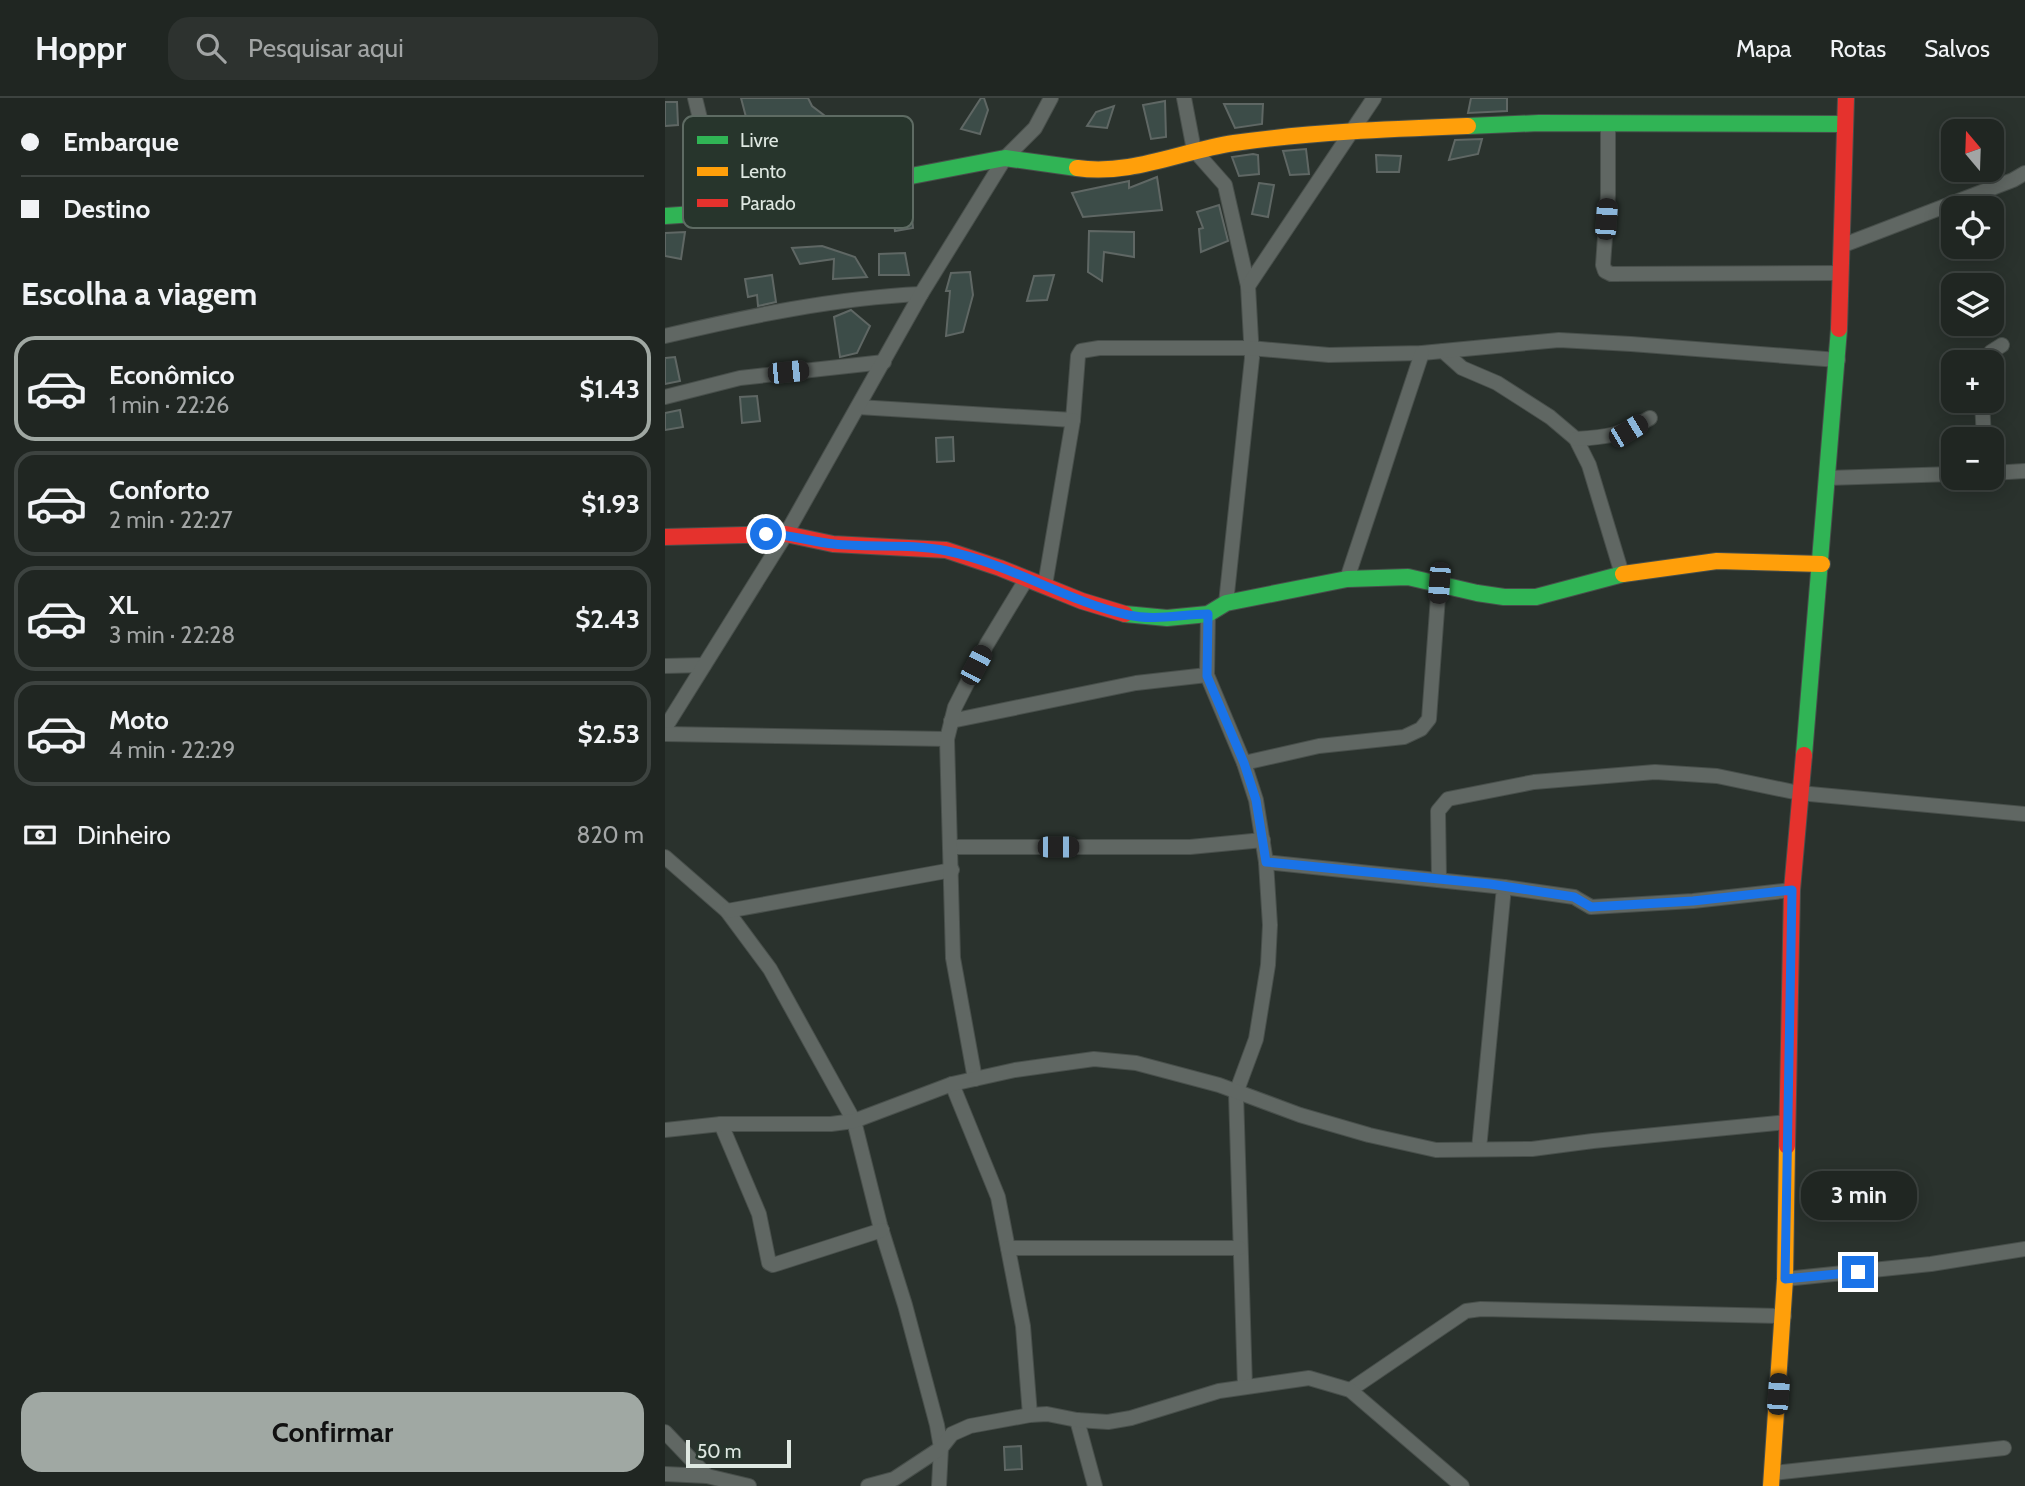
<!DOCTYPE html>
<html lang="pt">
<meta charset="utf-8">
<style>
body{margin:0;font-family:Cabin,sans-serif;background:#2d322f;color:#f1f3f6;height:100vh;display:flex;flex-direction:column;font-size:26px;white-space:nowrap}
*{box-sizing:border-box;margin:0}
p{font-size:23px;color:#a2a5a5}
.icon{flex:none;width:38px;height:38px;fill:none;stroke:currentColor;stroke-width:2;stroke-linecap:round;stroke-linejoin:round}
.map{position:relative;flex:1;overflow:hidden}
.panel{display:flex;flex-direction:column;background:#202622;width:665px}
.panel>*{flex:none}
.hud{display:grid;align-content:center;height:154px;padding:0 21px;background:#202622}
.needle{width:46px;rotate:341deg}
.controls{position:absolute;left:1276px;top:21px;display:grid;gap:14px}
.controls a{display:grid;place-items:center;width:63px;height:63px;border-radius:14px;background:#202622;box-shadow:0 4px 18px #0003,0 0 0 2px #3d4340;font-size:35px}
.scale{position:absolute;left:21px;bottom:18px;width:105px;box-sizing:border-box;padding-left:7px;border:4px solid #dfe8e2;border-top:0;font-size:19px;line-height:24px;white-space:nowrap;color:#dfe8e2;-webkit-text-stroke:5px #27352c;paint-order:stroke}
.end{position:absolute;width:32px;height:32px;margin:-16px;border:9px solid #1a73e8;background:#fff;box-shadow:0 0 0 4px #fff}
.from{border-radius:50%}
.bubble{position:absolute;height:49px;border-radius:21px;background:#202622;box-shadow:0 4px 18px #0003,0 0 0 2px #3d4340;font-size:23px;font-weight:800;line-height:49px;text-align:center}
.car{position:absolute;width:21px;height:42px;margin:-21px -10px;border-radius:9px;box-shadow:0 0 5px 2px #0007;background:linear-gradient(#222 24%,#8ab4d8 0 40%,#222 0 76%,#8ab4d8 0 86%,#222 0)}
.hud b{display:flex;align-items:center;gap:24px;height:66px;font-size:26px}
.hud b+b{border-top:2px solid #3d4340}
.hud i{width:18px;height:18px;background:#f1f3f6}
ul{padding:0;list-style:none}
li{display:flex;align-items:center;gap:21px;height:105px;margin:0 14px 10px;padding:0 7px;border:4px solid #3d4340;border-radius:21px}
li div{flex:1}
li b{display:block;font-size:26px}
li em{font-style:normal;font-weight:800}
li.selected{border-color:#a0a8a3}
li>.icon{width:63px;height:63px;stroke-width:1.5}
h2{padding:0 21px;font-size:32px;line-height:84px}
.pay{display:flex;align-items:center;gap:18px;height:77px;padding:0 21px;font-size:26px}
.pay p{margin-inline-start:auto}
.cta{display:flex;gap:14px;margin-top:auto;padding:14px 21px}
.cta a{flex:1;height:80px;border-radius:21px;background:#a0a8a3;color:#111;font-size:28px;font-weight:800;line-height:80px;text-align:center}
header{display:flex;align-items:center;gap:42px;box-sizing:border-box;height:98px;padding:0 35px;background:#202622;border-bottom:2px solid #3d4340}
header strong{font-size:33px}
nav{display:flex;gap:38px;margin-inline-start:auto;font-size:24px}
.search{width:490px;height:63px;background:#2d322f;display:flex;align-items:center;gap:18px;box-sizing:border-box;padding:0 24px;border-radius:21px;color:#a2a5a5;font-size:26px}
main{display:flex;flex:1;min-height:0}
.map>svg:first-child{display:block}
.building{fill:#3c4c48;stroke:#5f6764;stroke-width:2}
.lines{fill:none;stroke-linecap:round;stroke-linejoin:round}
.street-casing{stroke:#484f4b;stroke-width:16}
.fast-casing{stroke:#484f4b;stroke-width:18}
.slow-casing{stroke:#484f4b;stroke-width:18}
.jam-casing{stroke:#484f4b;stroke-width:18}
.street{stroke:#606763;stroke-width:14}
.fast{stroke:#30b455;stroke-width:16}
.slow{stroke:#ff9f0a;stroke-width:16}
.jam{stroke:#e5322d;stroke-width:16}
.route{stroke:#1a73e8;stroke-width:9}
.key{fill:#27352c;stroke:#5e6b63;stroke-width:2}
.key-label{font-size:19px;fill:#dfe8e2}
</style>
<header>
<strong>Hoppr</strong>
<div class="search"><svg class="icon" aria-label="search" viewBox="0 0 24 24"><circle cx="10" cy="10" r="6"/><path d="M15 15l6 6"/></svg>Pesquisar aqui</div>
<nav><a>Mapa</a><a>Rotas</a><a>Salvos</a></nav>
</header>
<main>
<section class="panel">
<div class="hud">
<b><i class="from"></i>Embarque</b>
<b><i></i>Destino</b>
</div>
<h2>Escolha a viagem</h2>
<ul>
<li class="selected"><svg class="icon" aria-label="car" viewBox="0 0 24 24"><path d="M5 17H2v-5l4-1 3-4h7l3 4 3 1v5h-3M9 17h6M6 11h13"/><circle cx="7" cy="17" r="2"/><circle cx="17" cy="17" r="2"/></svg><div><b>Econômico</b><p>1 min · 22:26</p></div><em>$1.43</em></li>
<li><svg class="icon" aria-label="car" viewBox="0 0 24 24"><path d="M5 17H2v-5l4-1 3-4h7l3 4 3 1v5h-3M9 17h6M6 11h13"/><circle cx="7" cy="17" r="2"/><circle cx="17" cy="17" r="2"/></svg><div><b>Conforto</b><p>2 min · 22:27</p></div><em>$1.93</em></li>
<li><svg class="icon" aria-label="car" viewBox="0 0 24 24"><path d="M5 17H2v-5l4-1 3-4h7l3 4 3 1v5h-3M9 17h6M6 11h13"/><circle cx="7" cy="17" r="2"/><circle cx="17" cy="17" r="2"/></svg><div><b>XL</b><p>3 min · 22:28</p></div><em>$2.43</em></li>
<li><svg class="icon" aria-label="car" viewBox="0 0 24 24"><path d="M5 17H2v-5l4-1 3-4h7l3 4 3 1v5h-3M9 17h6M6 11h13"/><circle cx="7" cy="17" r="2"/><circle cx="17" cy="17" r="2"/></svg><div><b>Moto</b><p>4 min · 22:29</p></div><em>$2.53</em></li>
</ul>
<div class="pay"><svg class="icon" aria-label="cash" viewBox="0 0 24 24"><path d="M3 7h18v10H3z"/><circle cx="12" cy="12" r="2"/></svg>Dinheiro<p>820 m</p></div>
<div class="cta"><a>Confirmar</a></div>
</section>
<div class="map">
<svg width="1360" height="1388" viewBox="0 0 1360 1388">
<rect width="100%" height="100%" fill="#2a322d"/>
<g class="building">
<polygon points="76,0 143,0 147,8 168,24 107,36 118,89 110,91 95,55 100,54 106,20 81,19"/>
<polygon points="316,0 319,0 323,12 315,36 296,31"/>
<polygon points="806,0 842,0 842,13 803,15"/>
<polygon points="500,3 501,39 486,41 478,7"/>
<polygon points="0,4 12,4 13,27 0,28"/>
<polygon points="559,6 598,6 597,26 570,30"/>
<polygon points="449,8 442,30 422,28 431,14"/>
<polygon points="817,41 813,56 784,62 790,42"/>
<polygon points="641,51 644,76 625,77 618,53"/>
<polygon points="588,56 593,57 594,76 574,78 567,59"/>
<polygon points="711,57 736,58 734,74 712,74"/>
<polygon points="492,79 497,112 418,119 407,95 464,83 464,90"/>
<polygon points="594,85 609,87 603,119 587,116"/>
<polygon points="225,102 246,107 248,130 230,133"/>
<polygon points="554,107 563,143 536,154 534,131 538,130 532,114"/>
<polygon points="424,133 469,134 469,159 439,154 437,183 423,174"/>
<polygon points="20,134 16,161 0,158 0,135"/>
<polygon points="157,148 190,159 202,179 168,181 169,161 135,166 127,150"/>
<polygon points="240,155 244,177 214,177 214,156"/>
<polygon points="305,174 308,197 298,234 281,238 285,193 281,193 286,175"/>
<polygon points="107,177 111,204 93,208 92,197 83,199 80,181"/>
<polygon points="389,177 382,202 362,203 369,178"/>
<polygon points="186,212 205,228 192,255 175,259 169,219"/>
<polygon points="10,259 15,283 0,286 0,260"/>
<polygon points="92,298 95,323 77,325 75,299"/>
<polygon points="15,312 18,329 0,332 0,315"/>
<polygon points="288,339 289,363 272,364 271,340"/>
<polygon points="356,1348 357,1371 340,1372 339,1349"/>
</g>
<g class="lines">
<defs>
<g id="street">
<polyline points="30,0 58,114"/>
<polyline points="519,0 529,52 560,87 583,188 587,260 561,505"/>
<polyline points="943,25 943,97 938,167 940,173 946,176 1176,175"/>
<polyline points="1176,148 1348,82 1360,75"/>
<polyline points="583,188 709,0"/>
<path d="M0 238C84 218 170 200 256 196"/>
<polyline points="778,253 797,270 832,285 885,319 911,341 924,367 957,476"/>
<polyline points="1320,264 1326,254 1337,247"/>
<polyline points="0,299 75,280 219,264"/>
<polyline points="1317,303 1319,341"/>
<polyline points="193,309 408,322 413,258 416,253 434,250 585,250 664,257 757,255 894,242 966,246 1173,262"/>
<path d="M911 341C944 339 956 337 985 320"/>
<polyline points="1326,375 1360,373"/>
<polyline points="1162,380 1288,376"/>
<polyline points="682,481 757,255"/>
<polyline points="380,487 408,322"/>
<polyline points="543,516 542,577 579,665 591,702 601,764 605,827 603,867 591,941 571,995 580,1289"/>
<polyline points="0,568 39,567"/>
<polyline points="286,623 471,585 542,577"/>
<polyline points="0,630 121,436 256,196 340,60 370,30 386,0"/>
<polyline points="0,636 282,641"/>
<polyline points="579,665 654,648 739,639 756,631 764,621 774,485"/>
<polyline points="286,749 525,749 598,742"/>
<polyline points="0,759 62,813 105,871 189,1023 215,1127 240,1207 272,1327 276,1350 274,1388"/>
<polyline points="601,764 839,789 814,1051"/>
<polyline points="774,781 773,713 783,701 869,684 990,674 1052,678 1134,695 1360,716"/>
<polyline points="839,789 909,799 926,809 1028,803 1127,792"/>
<polyline points="62,813 287,772"/>
<polyline points="310,981 288,860 282,641 290,609 322,546 362,480"/>
<polyline points="287,986 333,1099 358,1228 365,1317"/>
<polyline points="56,1026 94,1116 104,1165 108,1167 217,1132"/>
<polyline points="0,1032 56,1026 166,1026 189,1023 287,986 350,972 429,961 471,965 554,987 635,1017 704,1037 771,1052 867,1051 928,1043 1123,1024"/>
<polyline points="343,1150 574,1150"/>
<polyline points="1120,1181 1266,1166 1360,1151"/>
<polyline points="685,1292 801,1213 816,1211 1119,1218"/>
<polyline points="412,1322 430,1388"/>
<polyline points="0,1334 42,1378"/>
<polyline points="1108,1375 1339,1350"/>
<polyline points="0,1376 42,1378 84,1388"/>
<polyline points="203,1388 229,1381 276,1350 287,1336 305,1328 365,1317 382,1316 412,1322 443,1324 466,1320 554,1293 644,1280 685,1292 797,1388"/>
</g>
<g id="fast">
<polyline points="803,28 874,25 1180,26"/>
<polyline points="0,118 58,114 340,60 412,70"/>
<polyline points="460,516 502,520 543,516 561,505 682,481 743,479 812,495 839,499 871,499 958,476"/>
<polyline points="1139,657 1174,231"/>
</g>
<g id="slow">
<path d="M412 70C465 78 516 53 569 45 646 34 725 31 803 28"/>
<polyline points="958,476 1052,463 1157,466"/>
<polyline points="1106,1388 1120,1181 1122,1048"/>
</g>
<g id="jam">
<polyline points="1174,231 1181,0"/>
<polyline points="0,439 121,436 168,446 281,452 335,470 417,503 460,516"/>
<polyline points="1122,1048 1127,792 1139,657"/>
</g>
</defs>
<use href="#street" class="street-casing"/>
<use href="#fast" class="fast-casing"/>
<use href="#slow" class="slow-casing"/>
<use href="#jam" class="jam-casing"/>
<use href="#street" class="street"/>
<use href="#fast" class="fast"/>
<use href="#slow" class="slow"/>
<use href="#jam" class="jam"/>
</g>
<g class="lines">
<path class="route" d="M101 436C125 436 146 444 169 446 206 450 245 445 282 453 345 466 401 503 463 517 490 523 517 516 543 516L542 578 579 665 591 702 601 764 825 786 909 799 926 809 1028 803 1127 792 1120 1181 1193 1174"/>
</g>
<rect x="18" y="18" width="230" height="112" rx="10" class="key"/>
<rect x="32" y="38" width="31" height="8" fill="#30b455"/>
<rect x="32" y="69" width="31" height="9" fill="#ff9f0a"/>
<rect x="32" y="101" width="31" height="8" fill="#e5322d"/>
<g class="key-label">
<text x="75" y="49">Livre</text>
<text x="75" y="80">Lento</text>
<text x="75" y="112">Parado</text>
</g>
</svg>
<div class="controls">
<a><svg class="needle" viewBox="-14 -14 28 28"><path d="M0-13l5 13h-10z" fill="#e53935"/><path d="M0 13l5-13h-10z" fill="#a2a5a5"/></svg></a>
<a><svg class="icon" aria-label="locate" viewBox="0 0 24 24"><circle cx="12" cy="12" r="6"/><path d="M12 2v4M12 18v4M2 12h4M18 12h4"/></svg></a>
<a><svg class="icon" aria-label="layers" viewBox="0 0 24 24"><path d="M12 4l9 5-9 5-9-5zM3 14l9 5 9-5"/></svg></a>
<a>+</a>
<a>−</a>
</div>
<div class="scale">50 m</div>
<i class="end from" style="left:101px;top:436px"></i>
<i class="end" style="left:1193px;top:1174px"></i>
<div class="bubble" style="left:1136px;top:1073px;width:116px">3 min</div>
<i class="car" style="left:941px;top:121px;rotate:4deg"></i>
<i class="car" style="left:123px;top:274px;rotate:84deg"></i>
<i class="car" style="left:963px;top:333px;rotate:59deg"></i>
<i class="car" style="left:774px;top:485px;rotate:184deg"></i>
<i class="car" style="left:311px;top:567px;rotate:28deg"></i>
<i class="car" style="left:393px;top:749px;rotate:90deg"></i>
<i class="car" style="left:1113px;top:1296px;rotate:4deg"></i>
</div>
</main>
